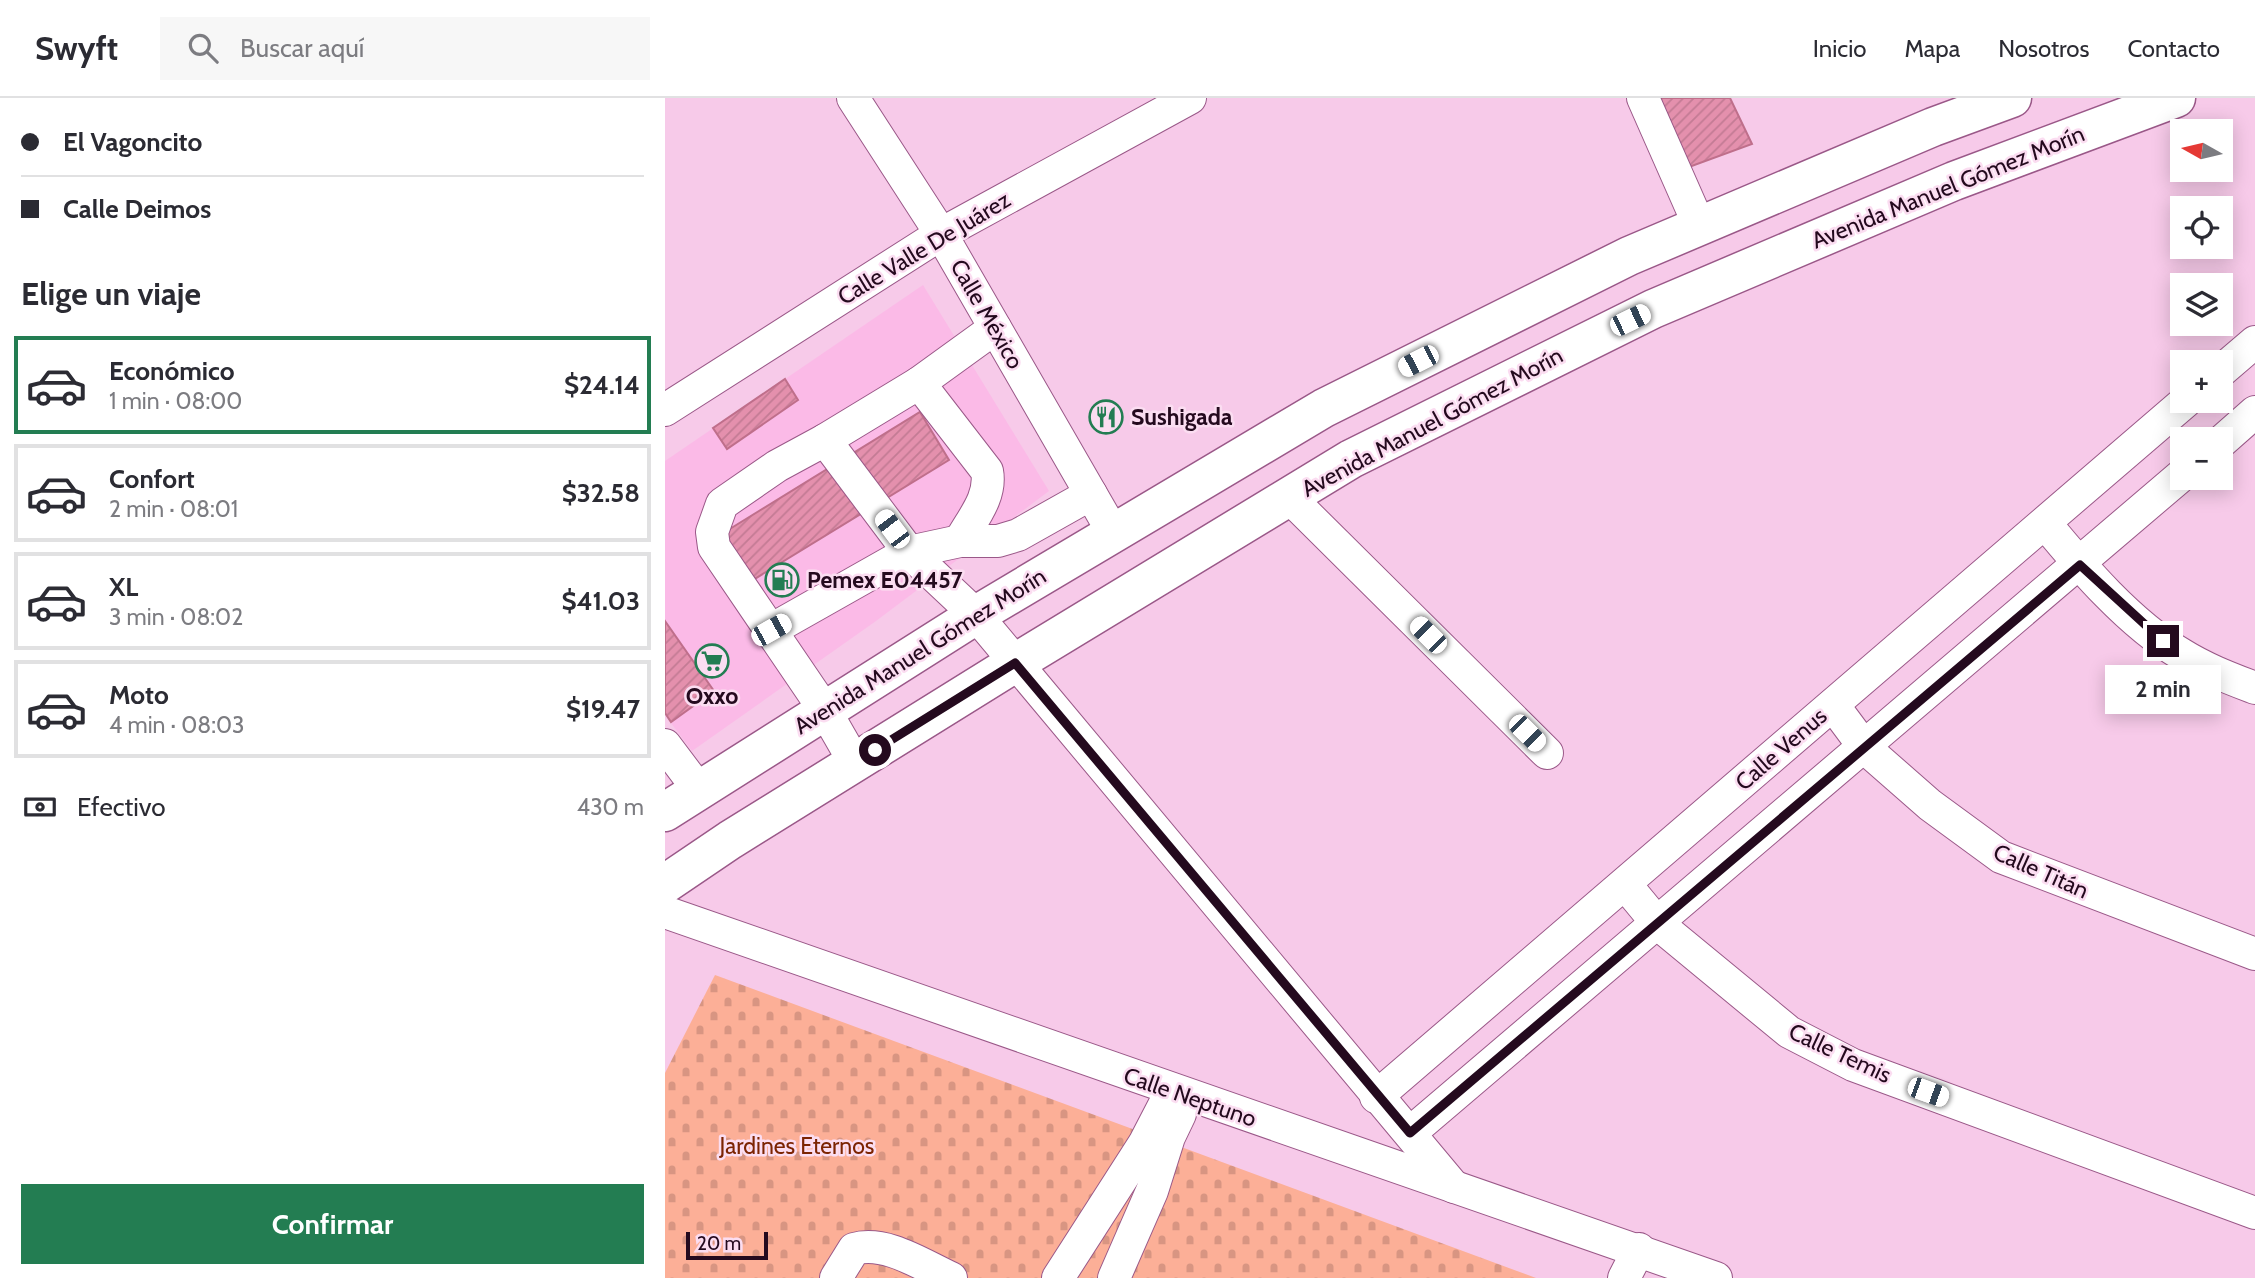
<!DOCTYPE html>
<html lang="es">
<meta charset="utf-8">
<style>
body{margin:0;font-family:Cabin,sans-serif;background:#f7f7f7;color:#2b2b33;height:100vh;display:flex;flex-direction:column;font-size:26px;white-space:nowrap}
*{box-sizing:border-box;margin:0}
p{font-size:23px;color:#7c7c81}
.icon{flex:none;width:38px;height:38px;fill:none;stroke:currentColor;stroke-width:2;stroke-linecap:round;stroke-linejoin:round}
.map{position:relative;flex:1;overflow:hidden}
.details{display:flex;flex-direction:column;background:#fff;width:665px}
.details>*{flex:none}
.banner{display:grid;align-content:center;height:154px;padding:0 21px;background:#fff}
.needle{width:46px;rotate:278deg}
.fabs{position:absolute;left:1505px;top:21px;display:grid;gap:14px}
.fabs a{display:grid;place-items:center;width:63px;height:63px;border-radius:0px;background:#fff;box-shadow:0 4px 18px #0003;font-size:35px}
.scale{position:absolute;left:21px;bottom:18px;width:82px;box-sizing:border-box;padding-left:7px;border:4px solid #240a1e;border-top:0;font-size:19px;line-height:24px;white-space:nowrap;color:#240a1e;-webkit-text-stroke:5px #fbddf1;paint-order:stroke}
.end{position:absolute;width:32px;height:32px;margin:-16px;border:9px solid #240a1e;background:#fff;box-shadow:0 0 0 4px #fff}
.from{border-radius:50%}
.bubble{position:absolute;height:49px;border-radius:0px;background:#fff;box-shadow:0 4px 18px #0003;font-size:23px;font-weight:700;line-height:49px;text-align:center}
.car{position:absolute;width:21px;height:42px;margin:-21px -10px;border-radius:9px;box-shadow:0 0 5px 2px #0007;background:linear-gradient(#fff 24%,#345 0 40%,#fff 0 76%,#345 0 86%,#fff 0)}
.banner b{display:flex;align-items:center;gap:24px;height:66px;font-size:26px}
.banner b+b{border-top:2px solid #e1e1e2}
.banner i{width:18px;height:18px;background:#2b2b33}
ul{padding:0;list-style:none}
li{display:flex;align-items:center;gap:21px;height:98px;margin:0 14px 10px;padding:0 7px;border:4px solid #e1e1e2;border-radius:0px}
li div{flex:1}
li b{display:block;font-size:26px}
li em{font-style:normal;font-weight:700}
li.current{border-color:#237d52}
li>.icon{width:63px;height:63px;stroke-width:1.5}
h2{padding:0 21px;font-size:32px;line-height:84px}
.pay{display:flex;align-items:center;gap:18px;height:77px;padding:0 21px;font-size:26px}
.pay p{margin-inline-start:auto}
.cta{display:flex;gap:14px;margin-top:auto;padding:14px 21px}
.cta a{flex:1;height:80px;border-radius:0px;background:#237d52;color:#fff;font-size:28px;font-weight:700;line-height:80px;text-align:center}
header{display:flex;align-items:center;gap:42px;box-sizing:border-box;height:98px;padding:0 35px;background:#fff;border-bottom:2px solid #e1e1e2}
header strong{font-size:33px}
nav{display:flex;gap:38px;margin-inline-start:auto;font-size:24px}
.search{width:490px;height:63px;background:#f7f7f7;display:flex;align-items:center;gap:18px;box-sizing:border-box;padding:0 24px;border-radius:0px;color:#7c7c81;font-size:26px}
main{display:flex;flex:1;min-height:0}
.map>svg:first-child{display:block}
.built{fill:#fbbae7}
.cemetery{fill:url(#cemetery-stones)}
.building{fill:url(#building-hatch);stroke:#bf6f8b;stroke-width:2}
.lines{fill:none;stroke-linecap:round;stroke-linejoin:round}
.minor-casing{stroke:#9a5888;stroke-width:34}
.major-casing{stroke:#9a5888;stroke-width:41}
.minor{stroke:#fff;stroke-width:32}
.major{stroke:#fff;stroke-width:38}
.route{stroke:#240a1e;stroke-width:9}
.labels{text-anchor:middle;dominant-baseline:central;stroke-width:5;stroke-linejoin:round;paint-order:stroke}
.street-label{font-size:23px;fill:#240a1e;stroke:#fbddf1}
.poi-label{font-size:23px;font-weight:bold;fill:#240a1e;stroke:#fbddf1;text-anchor:start}
.park-label{font-size:23px;fill:#7c2402;stroke:#fbddf1}
</style>
<header>
<strong>Swyft</strong>
<div class="search"><svg class="icon" aria-label="search" viewBox="0 0 24 24"><circle cx="10" cy="10" r="6"/><path d="M15 15l6 6"/></svg>Buscar aquí</div>
<nav><a>Inicio</a><a>Mapa</a><a>Nosotros</a><a>Contacto</a></nav>
</header>
<main>
<section class="details">
<div class="banner">
<b><i class="from"></i>El Vagoncito</b>
<b><i></i>Calle Deimos</b>
</div>
<h2>Elige un viaje</h2>
<ul>
<li class="current"><svg class="icon" aria-label="car" viewBox="0 0 24 24"><path d="M5 17H2v-5l4-1 3-4h7l3 4 3 1v5h-3M9 17h6M6 11h13"/><circle cx="7" cy="17" r="2"/><circle cx="17" cy="17" r="2"/></svg><div><b>Económico</b><p>1 min · 08:00</p></div><em>$24.14</em></li>
<li><svg class="icon" aria-label="car" viewBox="0 0 24 24"><path d="M5 17H2v-5l4-1 3-4h7l3 4 3 1v5h-3M9 17h6M6 11h13"/><circle cx="7" cy="17" r="2"/><circle cx="17" cy="17" r="2"/></svg><div><b>Confort</b><p>2 min · 08:01</p></div><em>$32.58</em></li>
<li><svg class="icon" aria-label="car" viewBox="0 0 24 24"><path d="M5 17H2v-5l4-1 3-4h7l3 4 3 1v5h-3M9 17h6M6 11h13"/><circle cx="7" cy="17" r="2"/><circle cx="17" cy="17" r="2"/></svg><div><b>XL</b><p>3 min · 08:02</p></div><em>$41.03</em></li>
<li><svg class="icon" aria-label="car" viewBox="0 0 24 24"><path d="M5 17H2v-5l4-1 3-4h7l3 4 3 1v5h-3M9 17h6M6 11h13"/><circle cx="7" cy="17" r="2"/><circle cx="17" cy="17" r="2"/></svg><div><b>Moto</b><p>4 min · 08:03</p></div><em>$19.47</em></li>
</ul>
<div class="pay"><svg class="icon" aria-label="cash" viewBox="0 0 24 24"><path d="M3 7h18v10H3z"/><circle cx="12" cy="12" r="2"/></svg>Efectivo<p>430 m</p></div>
<div class="cta"><a>Confirmar</a></div>
</section>
<div class="map">
<svg width="1590" height="1180" viewBox="0 0 1590 1180">
<defs>
<pattern id="cemetery-stones" width="16" height="16" patternUnits="userSpaceOnUse" patternTransform="scale(1.75)"><rect width="16" height="16" fill="#fcaf97"/><path d="M2 7V4a2 2 0 0 1 4 0v3zM10 15v-3a2 2 0 0 1 4 0v3z" fill="#d89582"/></pattern>
<pattern id="building-hatch" width="6" height="6" patternUnits="userSpaceOnUse" patternTransform="scale(1.75)"><rect width="6" height="6" fill="#e490ad"/><path d="M-1 1l2-2M0 6l6-6M5 7l2-2" fill="none" stroke="#c37b94"/></pattern>
</defs>
<rect width="100%" height="100%" fill="#f7cae9"/>
<polygon class="built" points="258,187 384,393 211,523 27,653 0,617 0,363"/>
<polygon class="cemetery" points="50,877 871,1180 0,1180 0,975"/>
<g class="building">
<polygon points="991,0 1065,0 1087,46 1024,69"/>
<polygon points="120,281 133,302 62,351 48,330"/>
<polygon points="255,314 284,362 83,485 55,437"/>
<polygon points="0,523 49,593 6,624 0,615"/>
</g>
<g class="lines">
<defs>
<g id="minor">
<polyline points="188,0 276,136 449,436"/>
<polyline points="978,0 1034,127"/>
<polyline points="1556,273 1590,244"/>
<polyline points="254,285 330,230"/>
<polyline points="0,312 276,136 525,0"/>
<path d="M160 342 254 285 322 373C327 399 307 421 295 443"/>
<polyline points="1556,344 1590,314"/>
<polyline points="624,399 882,655"/>
<path d="M1380 425C1417 470 1465 526 1516 556 1540 571 1564 580 1590 590"/>
<polyline points="106,532 244,454 295,443 333,443 353,437 426,396"/>
<polyline points="1168,607 1200,650 1265,707 1336,759 1590,856"/>
<polyline points="0,647 34,692"/>
<polyline points="190,665 159,611 49,449 47,434 57,406 112,368 160,342 244,454 311,517 789,1089"/>
<polyline points="960,786 993,826 1124,934 1188,967 1590,1115"/>
<polyline points="0,814 1051,1180"/>
<polyline points="711,999 1521,303"/>
<polyline points="745,1035 1517,377"/>
<path d="M171 1180 189 1151C221 1142 257 1167 286 1180"/>
<polyline points="393,1180 479,1046 507,992"/>
<polyline points="449,1180 487,1093 504,1039 515,1016"/>
<polyline points="959,1180 974,1151"/>
</g>
<g id="major">
<polyline points="0,714 311,517 659,310 964,158 1268,29 1347,0"/>
<polyline points="0,786 65,742 350,565 686,361 988,211 1289,83 1511,0"/>
</g>
</defs>
<use href="#minor" class="minor-casing"/>
<use href="#major" class="major-casing"/>
<use href="#minor" class="minor"/>
<use href="#major" class="major"/>
</g>
<g class="lines">
<polyline class="route" points="210,652 350,565 745,1035 1415,467 1498,543"/>
</g>
<defs>
<symbol id="restaurant-ring" viewBox="-11 -11 22 22"><circle r="9.5" fill="#fbddf1" stroke="#237d52" stroke-width="1.5"/><path d="M-5-6h1v4h1v-4h1v4h1v-4h1v5L-1.5 .5V6h-2V.5L-5-1ZM5-6V6H3V1.5H1.5Q1.5-4 5-6Z" fill="#237d52"/></symbol>
<symbol id="fuel-ring" viewBox="-11 -11 22 22"><circle r="9.5" fill="#fbddf1" stroke="#237d52" stroke-width="1.5"/><path d="M-5.5-6h7V0h2V4h1.3V-2.5L3-4.5l.8-.8L6-3V5H2.5V1h-1V6h-7ZM-4.2-4.7v3.2H.2V-4.7Z" fill="#237d52"/></symbol>
<symbol id="supermarket-ring" viewBox="-11 -11 22 22"><circle r="9.5" fill="#fbddf1" stroke="#237d52" stroke-width="1.5"/><path d="M-6-5.5h2.5l.6 2H6L4.5 2H-2.5L-4.4-4H-6ZM-1.5 3.2a1.3 1.3 0 1 0 .1 0ZM3 3.2a1.3 1.3 0 1 0 .1 0Z" fill="#237d52"/></symbol>
</defs>
<g fill-rule="evenodd">
<use href="#restaurant-ring" x="422" y="300" width="38" height="38"/>
<use href="#fuel-ring" x="98" y="463" width="38" height="38"/>
<use href="#supermarket-ring" x="28" y="544" width="38" height="38"/>
</g>
<g class="labels">
<g class="street-label">
<text transform="translate(1283 89) rotate(-22)">Avenida Manuel Gómez Morín</text>
<text transform="translate(259 150) rotate(-31)">Calle Valle De Juárez</text>
<text transform="translate(322 216) rotate(60)">Calle México</text>
<text transform="translate(767 324) rotate(-28)">Avenida Manuel Gómez Morín</text>
<text transform="translate(255 553) rotate(-32)">Avenida Manuel Gómez Morín</text>
<text transform="translate(1116 651) rotate(-41)">Calle Venus</text>
<text transform="translate(1376 773) rotate(24)">Calle Titán</text>
<text transform="translate(1175 955) rotate(25)">Calle Temis</text>
<text transform="translate(525 999) rotate(19)">Calle Neptuno</text>
</g>
<g class="poi-label">
<text x="466" y="319">Sushigada</text>
<text x="142" y="482">Pemex E04457</text>
<text x="47" y="598" text-anchor="middle">Oxxo</text>
</g>
<g class="park-label">
<text x="132" y="1048">Jardines Eternos</text>
</g>
</g>
</svg>
<div class="fabs">
<a><svg class="needle" viewBox="-14 -14 28 28"><path d="M0-13l5 13h-10z" fill="#e53935"/><path d="M0 13l5-13h-10z" fill="#7c7c81"/></svg></a>
<a><svg class="icon" aria-label="locate" viewBox="0 0 24 24"><circle cx="12" cy="12" r="6"/><path d="M12 2v4M12 18v4M2 12h4M18 12h4"/></svg></a>
<a><svg class="icon" aria-label="layers" viewBox="0 0 24 24"><path d="M12 4l9 5-9 5-9-5zM3 14l9 5 9-5"/></svg></a>
<a>+</a>
<a>−</a>
</div>
<div class="scale">20 m</div>
<i class="end from" style="left:210px;top:652px"></i>
<i class="end" style="left:1498px;top:543px"></i>
<div class="bubble" style="left:1440px;top:567px;width:116px">2 min</div>
<i class="car" style="left:965px;top:222px;rotate:64deg"></i>
<i class="car" style="left:753px;top:263px;rotate:243deg"></i>
<i class="car" style="left:227px;top:431px;rotate:323deg"></i>
<i class="car" style="left:106px;top:532px;rotate:61deg"></i>
<i class="car" style="left:763px;top:537px;rotate:315deg"></i>
<i class="car" style="left:862px;top:635px;rotate:135deg"></i>
<i class="car" style="left:1263px;top:994px;rotate:110deg"></i>
</div>
</main>
